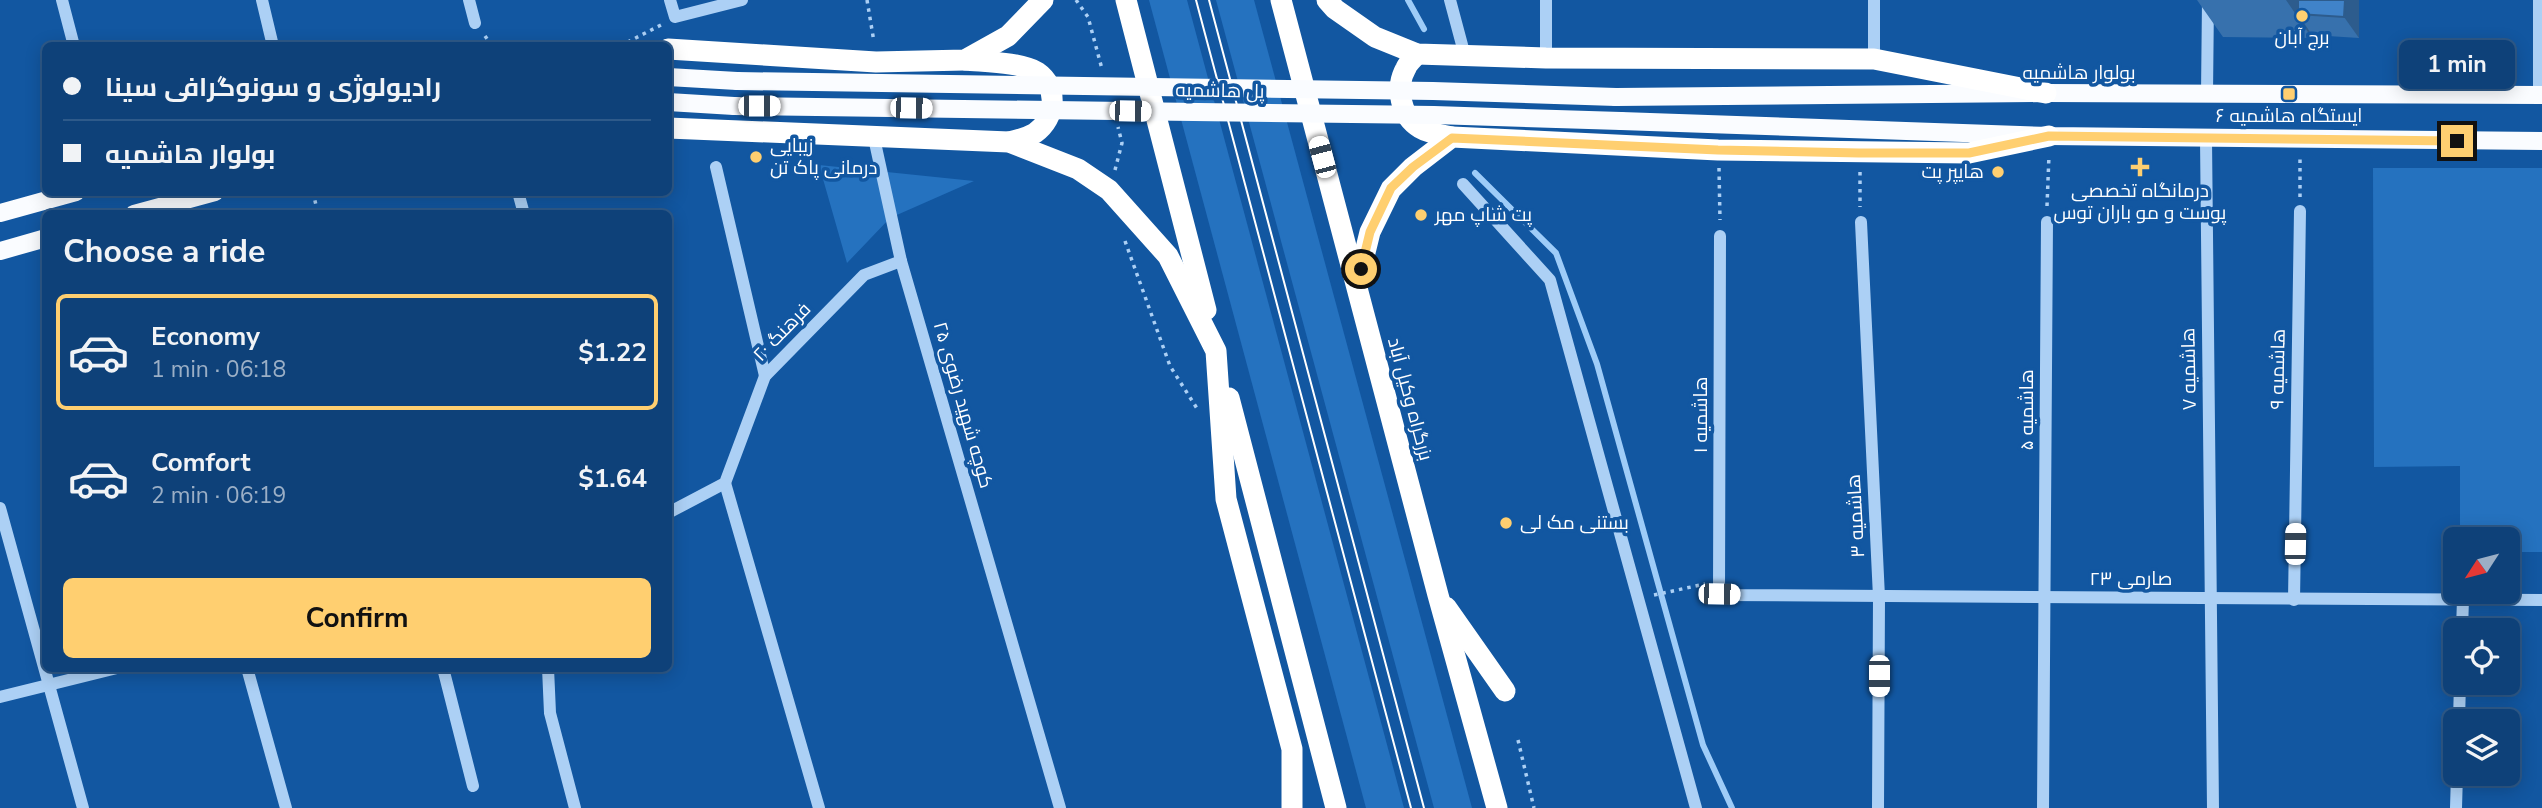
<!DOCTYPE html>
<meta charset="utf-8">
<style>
body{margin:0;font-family:"Nunito Sans",Cairo,sans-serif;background:#1c4c80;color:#f1f3f6;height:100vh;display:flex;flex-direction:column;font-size:26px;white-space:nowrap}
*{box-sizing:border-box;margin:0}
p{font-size:23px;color:#9bafc6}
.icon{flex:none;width:38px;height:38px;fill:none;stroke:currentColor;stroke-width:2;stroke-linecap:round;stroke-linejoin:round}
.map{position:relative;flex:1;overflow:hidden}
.sheet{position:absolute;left:42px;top:210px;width:630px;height:462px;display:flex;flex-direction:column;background:#0e4179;border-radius:10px;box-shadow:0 4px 18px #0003,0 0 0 2px #2e5a8a}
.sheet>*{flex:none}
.hud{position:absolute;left:42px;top:42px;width:630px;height:154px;border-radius:10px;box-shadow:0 4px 18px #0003,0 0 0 2px #2e5a8a;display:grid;align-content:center;height:154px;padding:0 21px;background:#0e4179}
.needle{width:46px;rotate:234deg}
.controls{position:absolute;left:2443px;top:527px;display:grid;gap:14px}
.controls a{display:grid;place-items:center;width:77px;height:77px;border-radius:10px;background:#0e4179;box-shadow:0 4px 18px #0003,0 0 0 2px #2e5a8a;font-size:35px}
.end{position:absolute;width:32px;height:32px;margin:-16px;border:9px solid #ffcf70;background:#111;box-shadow:0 0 0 4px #111}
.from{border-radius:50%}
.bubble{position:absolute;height:49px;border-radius:10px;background:#0e4179;box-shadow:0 4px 18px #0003,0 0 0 2px #2e5a8a;font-size:23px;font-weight:700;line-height:49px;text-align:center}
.car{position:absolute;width:21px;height:42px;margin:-21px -10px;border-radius:9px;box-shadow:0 0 5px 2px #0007;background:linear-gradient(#fff 24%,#345 0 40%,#fff 0 76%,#345 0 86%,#fff 0)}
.hud b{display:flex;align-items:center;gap:24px;height:66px;font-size:26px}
.hud b+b{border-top:2px solid #2e5a8a}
.hud i{width:18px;height:18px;background:#f1f3f6}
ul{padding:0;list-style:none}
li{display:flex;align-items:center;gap:21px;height:116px;margin:0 14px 10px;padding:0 7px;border:4px solid transparent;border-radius:10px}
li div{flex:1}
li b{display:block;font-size:26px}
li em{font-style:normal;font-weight:700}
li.current{border-color:#ffcf70}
li>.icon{width:63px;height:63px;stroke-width:1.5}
h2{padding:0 21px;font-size:32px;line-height:84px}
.cta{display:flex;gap:14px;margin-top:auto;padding:14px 21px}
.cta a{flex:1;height:80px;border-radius:10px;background:#ffcf70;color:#111;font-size:28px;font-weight:700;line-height:80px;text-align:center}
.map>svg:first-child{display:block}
.green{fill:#2572bf}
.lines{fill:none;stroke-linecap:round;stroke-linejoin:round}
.stream{stroke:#9eccf8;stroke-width:6}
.path{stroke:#acd0f5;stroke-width:3.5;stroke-dasharray:3.5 5;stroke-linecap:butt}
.minor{stroke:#acd0f5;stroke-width:12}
.major{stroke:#fafcff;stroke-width:18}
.highway{stroke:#fff;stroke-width:21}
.tram{stroke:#fff;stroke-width:2}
.major-bridge{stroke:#fafcff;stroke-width:18}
.wall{fill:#3771ad}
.shaded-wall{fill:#2d5c8d}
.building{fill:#4083c9;stroke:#2d5c8d;stroke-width:2}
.route{stroke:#ffcf70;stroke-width:9}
.poi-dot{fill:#ffcf70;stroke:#1257a1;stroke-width:2.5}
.labels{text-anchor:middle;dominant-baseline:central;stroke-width:7;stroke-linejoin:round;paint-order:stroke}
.poi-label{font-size:19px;fill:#fff;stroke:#1257a1}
.street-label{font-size:19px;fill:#fff;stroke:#1257a1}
</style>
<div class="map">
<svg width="2542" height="808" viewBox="0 0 2542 808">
<rect width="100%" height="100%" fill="#1257a1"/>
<g class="green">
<polygon points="1149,0 1187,0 1404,808 1366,808"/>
<polygon points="1216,0 1254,0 1472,808 1434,808"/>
<polygon points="819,165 974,181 890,218 847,263"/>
<polygon points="2373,168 2542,168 2542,552 2508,552 2508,539 2460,539 2460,466 2374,467"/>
</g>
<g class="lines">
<g class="stream">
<polyline points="1408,0 1424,29"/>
<polyline points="1475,173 1556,253 1597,364 1703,745 1732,808"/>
</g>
<g class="path">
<polyline points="867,0 874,42"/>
<polyline points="1076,0 1088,17 1102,69"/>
<polyline points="485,36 492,46"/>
<polyline points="620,46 661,25"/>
<polyline points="1719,168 1720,220"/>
<polyline points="1115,170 1122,143 1118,127"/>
<polyline points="1860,172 1860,207"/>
<polyline points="313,192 318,214"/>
<polyline points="2300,197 2300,156"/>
<polyline points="2047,206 2049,155"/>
<polyline points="1125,241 1170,366 1198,410"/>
<polyline points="1654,595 1705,584"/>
<polyline points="1518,740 1534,808"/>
</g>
<g class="minor">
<polyline points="62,0 74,46"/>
<polyline points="262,0 273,46"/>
<polyline points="469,0 475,23"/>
<polyline points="670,0 675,17 742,0"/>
<polyline points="1450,0 1465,56"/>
<polyline points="1546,0 1546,58"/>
<polyline points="1874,59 1874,0"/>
<polyline points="2207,94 2208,0"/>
<polyline points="2539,95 2539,0"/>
<polyline points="874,138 901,261 1060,808"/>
<polyline points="2206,139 2213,808"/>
<polyline points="716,167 765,376"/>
<polyline points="1463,184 1550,280 1696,808"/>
<polyline points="518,192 524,214"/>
<polyline points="1861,222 1879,597 1878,808"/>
<polyline points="1720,236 1719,595 2542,600"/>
<polyline points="725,483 819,808"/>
<polyline points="0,508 83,808"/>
<polyline points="668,513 725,483 765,376 864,275 901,261"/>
<polyline points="2294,600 2300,211"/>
<polyline points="2462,630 2463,599"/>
<polyline points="247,668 286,808"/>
<polyline points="443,668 473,786"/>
<polyline points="548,668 550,713 575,808"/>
<polyline points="0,697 117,668"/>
<polyline points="2459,721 2460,682"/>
<polyline points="2043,808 2047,222"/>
<polyline points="2456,808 2457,774"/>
</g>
<g class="major">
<polyline points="668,77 737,81"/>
<polyline points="1616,97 2046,93 2542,95"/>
<polyline points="668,102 734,106"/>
<polyline points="1621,121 2049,136 2542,141"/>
<polyline points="0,213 76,192"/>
<polyline points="134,214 215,192"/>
<polyline points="0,251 46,238"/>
</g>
<g class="highway">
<polyline points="1126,0 1206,310"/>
<polyline points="1281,0 1438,595 1497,808"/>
<polyline points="1327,0 1335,9 1375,37 1417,54 1546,58 1874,59 2046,93"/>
<polyline points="668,49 876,62 965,60 1008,36 1043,0"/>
<path d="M1417 54C1413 59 1408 63 1406 68 1395 87 1400 116 1420 128 1428 133 1442 135 1452 137"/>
<path d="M965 60C985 62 1020 62 1037 72 1059 87 1056 118 1035 133 1028 137 1018 140 1009 142"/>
<polyline points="668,128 1009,142 1078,169 1109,190 1168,256 1216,351 1226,499 1292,749 1292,808"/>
<polyline points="1357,285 1370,232 1391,189 1413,167 1452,137 1718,150 1969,153 2049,136"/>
<polyline points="1229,398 1336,808"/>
<polyline points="1446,607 1505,691"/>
</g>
<g class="tram">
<polyline points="1196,0 1411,808"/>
<polyline points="1209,0 1424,808"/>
</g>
<g class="major-bridge">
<polyline points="737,81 1433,91 1616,97"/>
<polyline points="734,106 1434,115 1621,121"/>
</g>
</g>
<polygon class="wall" points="2197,0 2359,0 2359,38 2312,35 2312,38 2223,37"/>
<g class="shaded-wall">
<polygon points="2286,0 2312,0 2298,14 2312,35 2312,38"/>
<polygon points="2345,0 2359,0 2359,38 2344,17"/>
</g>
<polygon class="building" points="2298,0 2345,0 2344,17 2298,14"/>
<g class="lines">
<polyline class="route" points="1361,269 1370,232 1391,188 1413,167 1452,138 1718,150 1859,153 1969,153 2049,136 2457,141"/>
</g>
<g class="poi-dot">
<circle cx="2302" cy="16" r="7"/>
<rect x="2282" y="87" width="14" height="14" rx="3.5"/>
<circle cx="756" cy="157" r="7"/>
<path d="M2136.5 156.5h7v7h7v7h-7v7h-7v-7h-7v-7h7z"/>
<circle cx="1998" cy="172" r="7"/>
<circle cx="1421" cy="215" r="7"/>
<circle cx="1506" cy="523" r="7"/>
</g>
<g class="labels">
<g class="poi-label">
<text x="2302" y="38">برج آبان</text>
<text x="2289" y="116">ایستگاه هاشمیه ۶</text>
<text x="770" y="146" text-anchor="start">زیبایی<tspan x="770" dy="22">درمانی پاک تن</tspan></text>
<text x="1984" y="172" text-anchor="end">هایپر پت</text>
<text x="2140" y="191">درمانگاه تخصصی<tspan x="2140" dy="22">پوست و مو باران توس</tspan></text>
<text x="1435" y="215" text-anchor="start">پت شاپ مهر</text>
<text x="1520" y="523" text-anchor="start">بستنی مک لی</text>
</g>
<g class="street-label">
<text x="2079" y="73">بولوار هاشمیه</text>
<text transform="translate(1220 91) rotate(1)">پل هاشمیه</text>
<text transform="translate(782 332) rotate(-46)">فرهنگ ۲۰</text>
<text transform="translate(2189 369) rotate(-91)">هاشمیه ۷</text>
<text transform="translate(2278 369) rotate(-89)">هاشمیه ۹</text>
<text transform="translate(1410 399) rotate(75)">بزرگراه وکیل آباد</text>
<text transform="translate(963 405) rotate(74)">کوچه شهید رضوی ۲۵</text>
<text transform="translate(2027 410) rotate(-90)">هاشمیه ۵</text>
<text transform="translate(1701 415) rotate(-90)">هاشمیه ۱</text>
<text transform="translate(1856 516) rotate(-93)">هاشمیه ۳</text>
<text x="2131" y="579">صارمی ۲۳</text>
</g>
</g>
</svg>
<div class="controls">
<a><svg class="needle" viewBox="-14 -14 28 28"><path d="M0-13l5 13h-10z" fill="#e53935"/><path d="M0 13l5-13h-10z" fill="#9bafc6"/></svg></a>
<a><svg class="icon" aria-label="locate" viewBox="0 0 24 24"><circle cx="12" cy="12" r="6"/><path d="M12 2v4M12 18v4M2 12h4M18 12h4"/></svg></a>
<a><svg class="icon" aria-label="layers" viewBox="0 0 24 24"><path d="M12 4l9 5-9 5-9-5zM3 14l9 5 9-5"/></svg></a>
</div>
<i class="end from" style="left:1361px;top:269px"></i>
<i class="end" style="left:2457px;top:141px"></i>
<div class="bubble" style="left:2399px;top:40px;width:116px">1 min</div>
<i class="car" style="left:759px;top:106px;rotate:90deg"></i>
<i class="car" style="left:911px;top:108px;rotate:91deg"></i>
<i class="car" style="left:1130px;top:111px;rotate:91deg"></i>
<i class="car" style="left:1322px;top:157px;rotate:345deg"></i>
<i class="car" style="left:2295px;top:544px;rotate:1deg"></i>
<i class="car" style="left:1719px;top:594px;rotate:91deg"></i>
<i class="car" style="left:1879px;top:676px;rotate:180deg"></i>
<div class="hud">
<b><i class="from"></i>رادیولوژی و سونوگرافی سینا</b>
<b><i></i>بولوار هاشمیه</b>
</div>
<section class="sheet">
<h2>Choose a ride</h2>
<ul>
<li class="current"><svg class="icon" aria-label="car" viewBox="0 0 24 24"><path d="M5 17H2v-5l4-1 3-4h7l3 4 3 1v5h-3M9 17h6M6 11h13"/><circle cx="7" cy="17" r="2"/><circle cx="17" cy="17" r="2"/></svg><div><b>Economy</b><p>1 min · 06:18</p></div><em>$1.22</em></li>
<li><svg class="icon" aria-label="car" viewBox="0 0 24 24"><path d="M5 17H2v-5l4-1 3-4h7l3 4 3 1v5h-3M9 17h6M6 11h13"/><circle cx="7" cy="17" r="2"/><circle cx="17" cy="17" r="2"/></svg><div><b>Comfort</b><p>2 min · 06:19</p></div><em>$1.64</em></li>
</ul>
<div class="cta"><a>Confirm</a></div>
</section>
</div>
